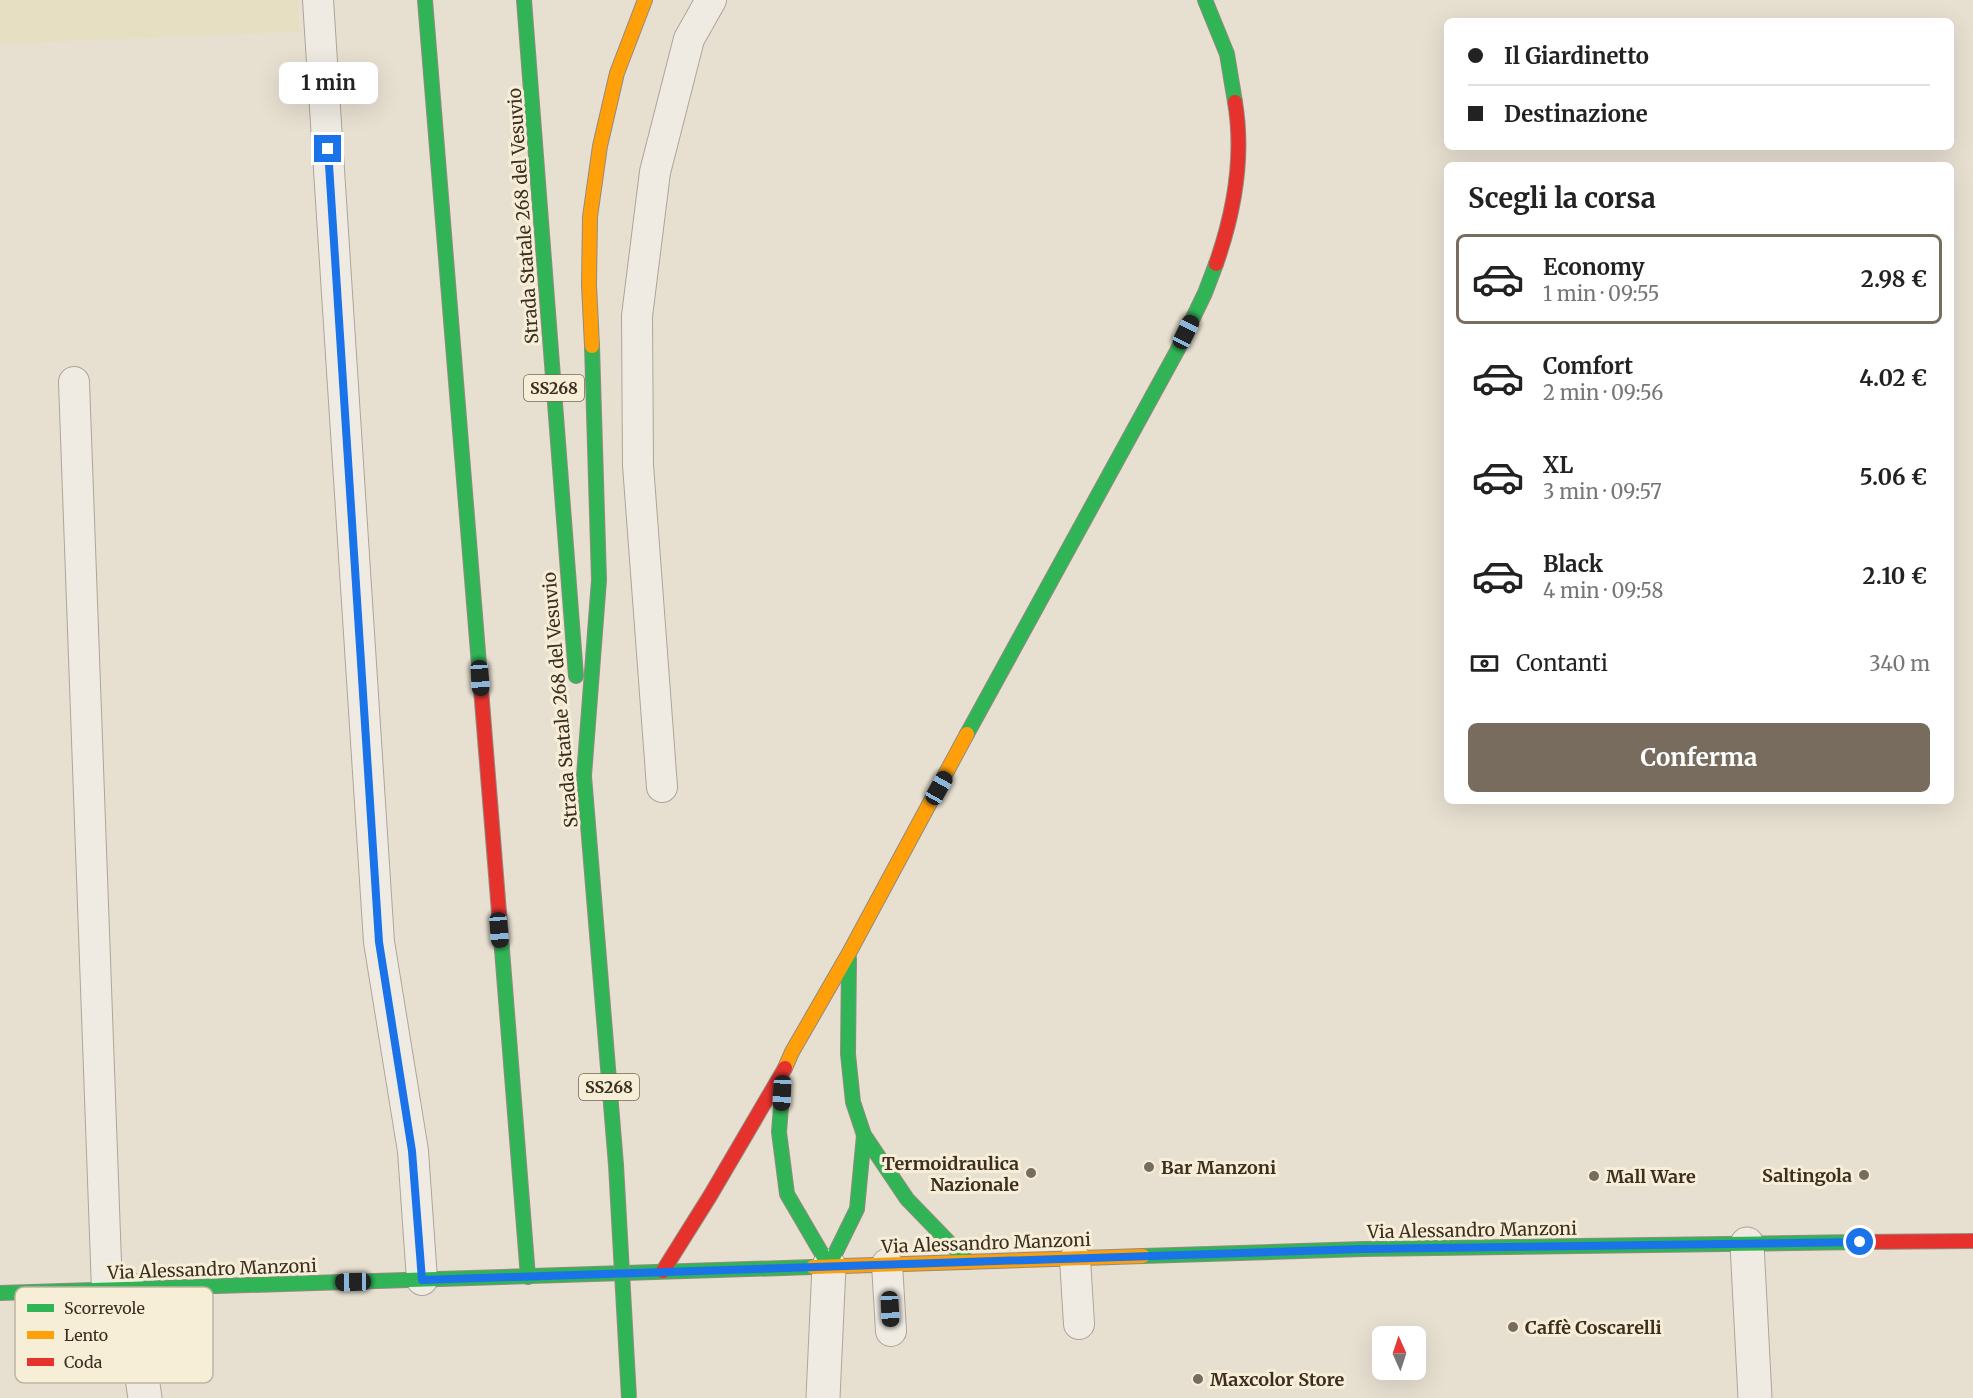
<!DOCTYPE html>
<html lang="it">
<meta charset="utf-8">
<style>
body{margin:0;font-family:Merriweather,serif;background:#f6f6f6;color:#222;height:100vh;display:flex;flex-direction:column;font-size:22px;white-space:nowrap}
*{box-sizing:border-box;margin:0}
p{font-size:20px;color:#767676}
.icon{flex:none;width:33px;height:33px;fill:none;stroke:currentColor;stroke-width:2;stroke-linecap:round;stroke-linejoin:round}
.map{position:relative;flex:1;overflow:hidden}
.details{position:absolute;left:1444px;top:162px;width:510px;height:642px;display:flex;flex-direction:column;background:#fff;border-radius:9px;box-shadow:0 6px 24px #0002}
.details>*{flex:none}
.hud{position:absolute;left:1444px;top:18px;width:510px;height:132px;border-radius:9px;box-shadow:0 6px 24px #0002;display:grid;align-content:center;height:132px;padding:0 24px;background:#fff}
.needle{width:39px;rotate:357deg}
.fabs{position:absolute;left:1372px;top:1326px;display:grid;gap:12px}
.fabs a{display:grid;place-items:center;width:54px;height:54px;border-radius:9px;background:#fff;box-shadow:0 6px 24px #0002;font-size:30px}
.end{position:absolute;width:27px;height:27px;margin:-14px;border:8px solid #1a73e8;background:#fff;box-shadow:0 0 0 3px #fff}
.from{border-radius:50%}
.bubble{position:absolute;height:42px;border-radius:9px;background:#fff;box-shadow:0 6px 24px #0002;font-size:20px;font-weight:700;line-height:42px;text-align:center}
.car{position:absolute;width:18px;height:36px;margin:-18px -9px;border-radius:8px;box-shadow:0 0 4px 2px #0007;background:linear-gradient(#222 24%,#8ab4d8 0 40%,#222 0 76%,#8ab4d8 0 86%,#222 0)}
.hud b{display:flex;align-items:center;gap:21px;height:57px;font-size:22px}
.hud b+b{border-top:2px solid #e0e0e0}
.hud i{width:15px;height:15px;background:#222}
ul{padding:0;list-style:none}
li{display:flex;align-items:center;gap:18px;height:90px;margin:0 12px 9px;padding:0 12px;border:3px solid transparent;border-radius:9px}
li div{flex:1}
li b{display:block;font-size:22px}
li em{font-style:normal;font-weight:700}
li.current{border-color:#786c5e}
li>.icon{width:54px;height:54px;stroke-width:1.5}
h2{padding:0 24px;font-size:27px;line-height:72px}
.pay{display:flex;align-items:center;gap:15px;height:66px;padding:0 24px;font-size:22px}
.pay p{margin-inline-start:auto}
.primary-button{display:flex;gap:12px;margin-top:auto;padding:12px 24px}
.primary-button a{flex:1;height:69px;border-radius:9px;background:#786c5e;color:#fff;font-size:24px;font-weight:700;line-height:69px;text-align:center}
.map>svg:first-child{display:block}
.farmland{fill:#e6dfc2}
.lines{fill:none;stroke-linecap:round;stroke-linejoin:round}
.lane-casing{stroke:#ada599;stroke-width:32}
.street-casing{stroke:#ada599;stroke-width:35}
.fast-casing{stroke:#928b80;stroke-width:16}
.slow-casing{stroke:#928b80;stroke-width:16}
.jam-casing{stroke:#928b80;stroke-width:16}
.lane{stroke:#efebe3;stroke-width:30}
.street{stroke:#efebe3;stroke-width:33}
.fast{stroke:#30b455;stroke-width:14}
.slow{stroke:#ff9f0a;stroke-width:14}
.jam{stroke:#e5322d;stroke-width:14}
.fast-bridge-casing{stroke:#928b80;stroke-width:16;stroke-linecap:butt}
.fast-bridge{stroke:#30b455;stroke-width:14}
.route{stroke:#1a73e8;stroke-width:8}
.poi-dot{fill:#786c5e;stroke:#f7eed8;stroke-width:2}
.labels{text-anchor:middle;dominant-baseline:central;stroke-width:6;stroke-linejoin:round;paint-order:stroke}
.shield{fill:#f7eed8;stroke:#756857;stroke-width:1.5}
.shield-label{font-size:16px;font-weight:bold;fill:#3d2e20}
.street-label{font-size:18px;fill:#3d2e20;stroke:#f7eed8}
.poi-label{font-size:18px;font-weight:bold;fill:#3d2e20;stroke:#f7eed8;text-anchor:start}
.key{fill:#f7eed8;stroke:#bfb4a1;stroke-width:1.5}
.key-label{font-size:16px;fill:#3d2e20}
</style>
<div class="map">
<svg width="1973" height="1398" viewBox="0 0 1973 1398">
<rect width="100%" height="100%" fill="#e7e0d1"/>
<polygon class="farmland" points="0,0 298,0 300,32 0,44"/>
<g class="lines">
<defs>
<g id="lane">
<polyline points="318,0 379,942 413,1151 422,1280"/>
<polyline points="74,382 107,1290"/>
<polyline points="662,787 638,465 637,316 655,172 689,39 711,0"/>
<polyline points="1075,1259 1079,1324"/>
<polyline points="887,1264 891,1331"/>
</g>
<g id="street">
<polyline points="1747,1244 1755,1398"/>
<polyline points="129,1289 145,1398"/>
<polyline points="823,1398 829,1266"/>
</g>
<g id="fast">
<polyline points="425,0 481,689"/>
<polyline points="524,0 576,676"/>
<polyline points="1205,0 1227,54 1235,102"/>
<polyline points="967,734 1177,351 1205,293 1216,264"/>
<polyline points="584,776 599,580 592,346"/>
<polyline points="501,937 528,1277"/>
<polyline points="849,958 848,1054 853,1102 864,1135 907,1199 968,1262"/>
<polyline points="783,1081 779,1132 787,1194 829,1266"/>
<polyline points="1143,1256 1363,1249 1860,1242"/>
<polyline points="829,1266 857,1209 864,1135"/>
<polyline points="0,1293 813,1267"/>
</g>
<g id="slow">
<polyline points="592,346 589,285 590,217 600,146 617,73 645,0"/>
<polyline points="785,1068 792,1052 849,953 967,734"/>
<polyline points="813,1267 1143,1256"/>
</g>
<g id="jam">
<path d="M1216 264C1234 213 1244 156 1235 102"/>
<polyline points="481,689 501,937"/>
<polyline points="1860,1242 1973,1241"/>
<polyline points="663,1271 710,1196 785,1068"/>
</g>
</defs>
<use href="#lane" class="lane-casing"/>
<use href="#street" class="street-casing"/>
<use href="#fast" class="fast-casing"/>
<use href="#slow" class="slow-casing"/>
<use href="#jam" class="jam-casing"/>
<use href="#lane" class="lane"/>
<use href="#street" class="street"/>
<use href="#fast" class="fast"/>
<use href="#slow" class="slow"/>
<use href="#jam" class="jam"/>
<defs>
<polyline id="fast-bridge" points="584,776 616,1165 629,1398"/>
</defs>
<use href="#fast-bridge" class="fast-bridge-casing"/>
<use href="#fast-bridge" class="fast-bridge"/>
</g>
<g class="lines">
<polyline class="route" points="328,149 379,942 412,1151 422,1280 1363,1249 1860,1242"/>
</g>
<g class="poi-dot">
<circle cx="1149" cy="1167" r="6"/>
<circle cx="1031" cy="1173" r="6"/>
<circle cx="1864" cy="1175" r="6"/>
<circle cx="1594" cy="1176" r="6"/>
<circle cx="1513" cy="1327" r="6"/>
<circle cx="1198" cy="1379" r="6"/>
</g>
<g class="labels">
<g class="shield">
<rect x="524" y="375" width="60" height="26" rx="4.5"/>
<rect x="579" y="1074" width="60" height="26" rx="4.5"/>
</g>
<g class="shield-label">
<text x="554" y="388">SS268</text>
<text x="609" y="1087">SS268</text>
</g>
<g class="street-label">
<text transform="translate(523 216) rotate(-94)">Strada Statale 268 del Vesuvio</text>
<text transform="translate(560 700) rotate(-95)">Strada Statale 268 del Vesuvio</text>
<text transform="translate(1472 1230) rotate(-1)">Via Alessandro Manzoni</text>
<text transform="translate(986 1243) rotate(-2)">Via Alessandro Manzoni</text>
<text transform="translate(212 1269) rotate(-2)">Via Alessandro Manzoni</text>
</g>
<g class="poi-label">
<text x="1019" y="1163" text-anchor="end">Termoidraulica<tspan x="1019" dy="21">Nazionale</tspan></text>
<text x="1161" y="1167">Bar Manzoni</text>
<text x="1852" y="1175" text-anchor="end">Saltingola</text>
<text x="1606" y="1176">Mall Ware</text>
<text x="1525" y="1327">Caffè Coscarelli</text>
<text x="1210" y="1379">Maxcolor Store</text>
</g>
</g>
<rect x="15" y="1287" width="198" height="96" rx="9" class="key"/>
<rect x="27" y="1304" width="27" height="8" fill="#30b455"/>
<rect x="27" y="1331" width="27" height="8" fill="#ff9f0a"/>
<rect x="27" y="1358" width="27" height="8" fill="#e5322d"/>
<g class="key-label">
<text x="64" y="1314">Scorrevole</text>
<text x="64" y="1341">Lento</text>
<text x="64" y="1368">Coda</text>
</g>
</svg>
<div class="fabs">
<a><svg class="needle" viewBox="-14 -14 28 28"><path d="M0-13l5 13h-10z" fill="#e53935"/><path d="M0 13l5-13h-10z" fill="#767676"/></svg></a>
</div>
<i class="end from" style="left:1860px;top:1242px"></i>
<i class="end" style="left:328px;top:149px"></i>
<div class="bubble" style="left:279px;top:62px;width:99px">1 min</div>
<i class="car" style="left:1186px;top:332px;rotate:26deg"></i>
<i class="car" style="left:480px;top:678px;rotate:176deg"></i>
<i class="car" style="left:939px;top:788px;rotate:29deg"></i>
<i class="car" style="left:499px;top:930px;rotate:175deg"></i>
<i class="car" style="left:782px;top:1093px;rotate:183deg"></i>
<i class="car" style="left:353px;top:1282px;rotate:269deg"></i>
<i class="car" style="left:890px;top:1309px;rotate:177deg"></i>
<div class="hud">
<b><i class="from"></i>Il Giardinetto</b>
<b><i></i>Destinazione</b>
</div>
<section class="details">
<h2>Scegli la corsa</h2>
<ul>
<li class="current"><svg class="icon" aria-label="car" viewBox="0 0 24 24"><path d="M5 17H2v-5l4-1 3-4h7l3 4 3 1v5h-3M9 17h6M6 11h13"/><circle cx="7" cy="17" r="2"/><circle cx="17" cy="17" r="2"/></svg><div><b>Economy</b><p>1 min · 09:55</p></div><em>2.98 €</em></li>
<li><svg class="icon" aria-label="car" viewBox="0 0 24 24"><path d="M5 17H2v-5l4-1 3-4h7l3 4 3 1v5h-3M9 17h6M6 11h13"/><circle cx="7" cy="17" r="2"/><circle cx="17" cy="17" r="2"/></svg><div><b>Comfort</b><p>2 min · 09:56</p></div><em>4.02 €</em></li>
<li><svg class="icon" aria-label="car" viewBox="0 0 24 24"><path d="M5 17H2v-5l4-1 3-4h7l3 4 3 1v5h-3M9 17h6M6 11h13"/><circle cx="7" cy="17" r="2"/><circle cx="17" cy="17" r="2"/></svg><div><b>XL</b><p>3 min · 09:57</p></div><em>5.06 €</em></li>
<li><svg class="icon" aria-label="car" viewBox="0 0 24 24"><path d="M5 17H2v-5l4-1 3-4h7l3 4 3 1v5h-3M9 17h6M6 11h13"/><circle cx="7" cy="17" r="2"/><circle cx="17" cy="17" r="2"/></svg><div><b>Black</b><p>4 min · 09:58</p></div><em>2.10 €</em></li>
</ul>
<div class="pay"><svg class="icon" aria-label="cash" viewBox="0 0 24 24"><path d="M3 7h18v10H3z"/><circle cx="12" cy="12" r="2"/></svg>Contanti<p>340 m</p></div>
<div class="primary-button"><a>Conferma</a></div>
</section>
</div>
